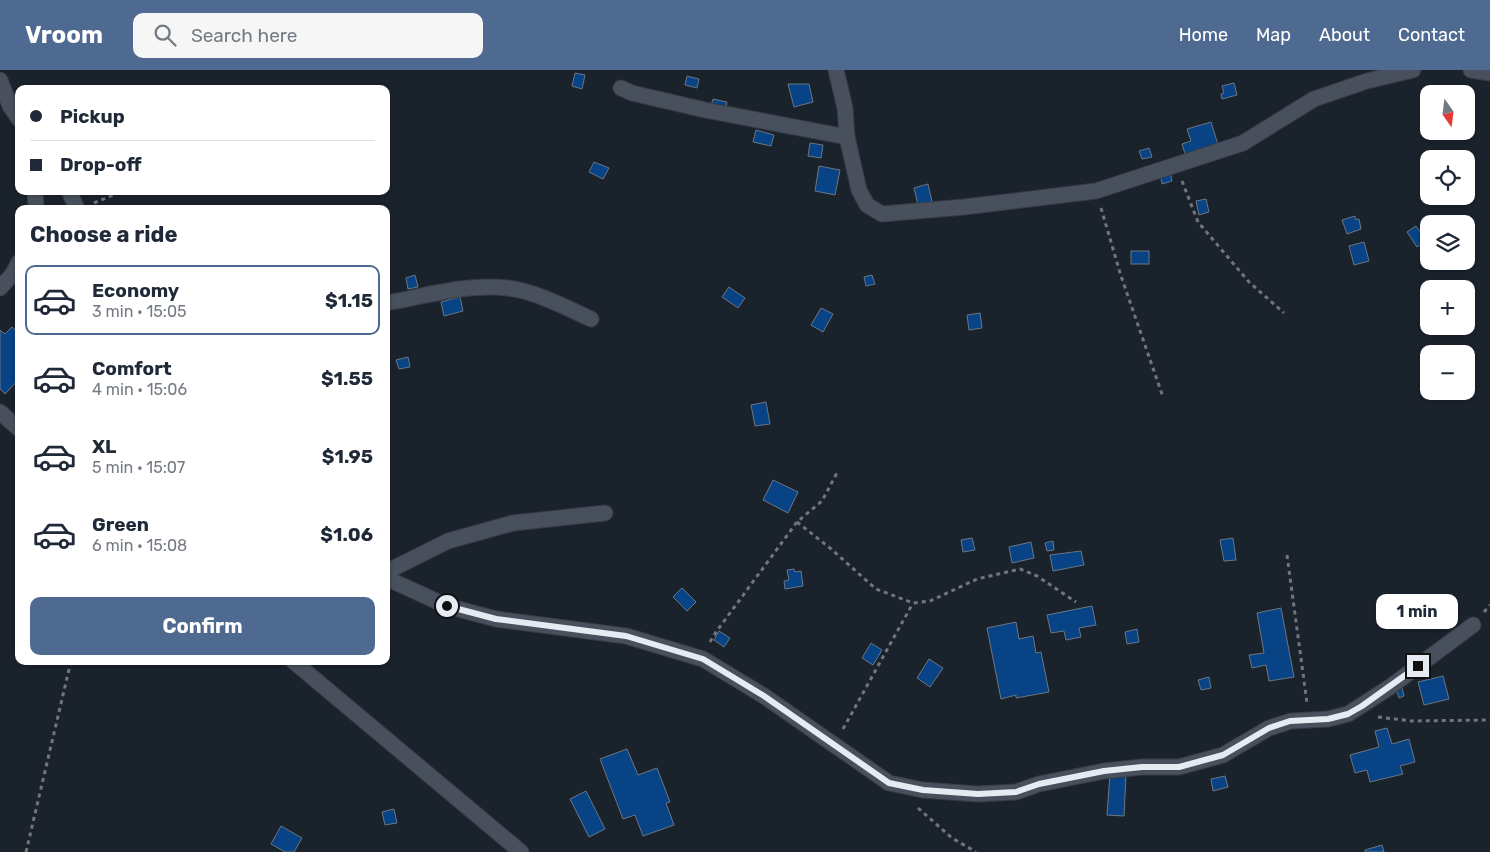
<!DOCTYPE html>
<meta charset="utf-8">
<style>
body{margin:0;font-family:Rubik,sans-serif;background:#f6f6f7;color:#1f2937;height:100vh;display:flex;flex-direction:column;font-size:19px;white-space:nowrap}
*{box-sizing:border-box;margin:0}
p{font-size:16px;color:#747a83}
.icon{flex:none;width:28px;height:28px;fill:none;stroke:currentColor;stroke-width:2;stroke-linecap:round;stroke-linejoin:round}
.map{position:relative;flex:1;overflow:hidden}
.sheet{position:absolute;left:15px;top:135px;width:375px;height:460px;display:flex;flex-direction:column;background:#fff;border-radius:10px;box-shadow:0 1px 4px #0004}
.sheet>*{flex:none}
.hud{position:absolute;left:15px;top:15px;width:375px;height:110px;border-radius:10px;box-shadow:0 1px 4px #0004;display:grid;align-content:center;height:110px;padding:0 15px;background:#fff}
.needle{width:32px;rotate:166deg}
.tools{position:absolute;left:1420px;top:15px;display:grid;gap:10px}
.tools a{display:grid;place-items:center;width:55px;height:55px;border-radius:10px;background:#fff;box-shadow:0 1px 4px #0004;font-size:25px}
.end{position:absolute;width:22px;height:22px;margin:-11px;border:6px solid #e6ebf3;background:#111;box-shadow:0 0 0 2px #111}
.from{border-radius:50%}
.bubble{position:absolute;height:35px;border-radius:10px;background:#fff;box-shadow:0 1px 4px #0004;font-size:16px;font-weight:700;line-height:35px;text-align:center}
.hud b{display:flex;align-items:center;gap:18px;height:48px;font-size:19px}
.hud b+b{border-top:1px solid #e0e1e3}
.hud i{width:12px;height:12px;background:#1f2937}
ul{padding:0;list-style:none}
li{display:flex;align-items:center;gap:15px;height:70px;margin:0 10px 8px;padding:0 5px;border:2px solid transparent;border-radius:10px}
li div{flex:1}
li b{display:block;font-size:19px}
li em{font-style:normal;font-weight:700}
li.current{border-color:#4f6a90}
li>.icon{width:45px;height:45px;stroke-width:1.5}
h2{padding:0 15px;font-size:22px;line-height:60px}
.button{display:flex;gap:10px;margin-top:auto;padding:10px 15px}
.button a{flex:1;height:58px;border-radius:10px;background:#4f6a90;color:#fff;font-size:20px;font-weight:700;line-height:58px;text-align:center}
header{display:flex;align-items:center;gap:30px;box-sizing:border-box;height:70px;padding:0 25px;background:#4f6a90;color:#fff}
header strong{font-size:24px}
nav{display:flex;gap:28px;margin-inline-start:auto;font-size:18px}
.search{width:350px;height:45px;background:#f6f6f7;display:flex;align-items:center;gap:12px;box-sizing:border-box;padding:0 18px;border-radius:10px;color:#747a83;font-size:19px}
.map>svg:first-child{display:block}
.building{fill:#074385;stroke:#6c7683}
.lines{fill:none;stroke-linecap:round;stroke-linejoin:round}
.minor-casing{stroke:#363c45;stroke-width:17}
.path{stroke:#70767f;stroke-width:3;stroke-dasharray:4 4;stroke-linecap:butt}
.minor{stroke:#47505c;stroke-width:15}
.route{stroke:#e6ebf3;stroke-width:6}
</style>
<header>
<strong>Vroom</strong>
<div class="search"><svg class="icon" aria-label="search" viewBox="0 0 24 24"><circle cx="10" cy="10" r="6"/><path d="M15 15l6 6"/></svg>Search here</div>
<nav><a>Home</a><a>Map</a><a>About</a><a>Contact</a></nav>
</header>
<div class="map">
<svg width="1490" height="782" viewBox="0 0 1490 782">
<rect width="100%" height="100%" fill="#1a222c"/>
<g class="building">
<polygon points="575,3 585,5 582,19 572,16"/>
<polygon points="687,6 699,9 697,18 685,15"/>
<polygon points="1234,13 1237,25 1222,29 1221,24 1224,23 1222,16"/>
<polygon points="788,14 809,14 813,32 794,37"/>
<polygon points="713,29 727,32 725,42 710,39"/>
<polygon points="1211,52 1219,78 1186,87 1182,74 1191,71 1187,59"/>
<polygon points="756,60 774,65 771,76 753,72"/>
<polygon points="810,73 823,75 821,88 808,86"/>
<polygon points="1149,78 1152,87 1142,89 1139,81"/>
<polygon points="594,92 609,98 603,109 589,102"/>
<polygon points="819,96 840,100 835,125 815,121"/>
<polygon points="1170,101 1172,111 1162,114 1160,103"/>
<polygon points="928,114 933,136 919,139 914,118"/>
<polygon points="1206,129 1209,142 1199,145 1196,131"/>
<polygon points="1355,146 1356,150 1359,149 1361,159 1347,164 1342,150"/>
<polygon points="1416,156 1426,170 1417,177 1407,162"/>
<polygon points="1364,172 1369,191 1354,195 1349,176"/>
<rect x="1131" y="181" width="18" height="13"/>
<polygon points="415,205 418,217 408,219 406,208"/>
<polygon points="872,205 875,214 866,216 864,207"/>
<polygon points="729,217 745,228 738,238 722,227"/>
<polygon points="460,227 463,241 444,246 441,232"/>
<polygon points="821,238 833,244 823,262 811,255"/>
<polygon points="980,243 982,258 969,260 967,245"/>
<polygon points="12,257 19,263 19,309 5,324 0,319 0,260 5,264"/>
<polygon points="408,287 410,297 399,299 396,290"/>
<polygon points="766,332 770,354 755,356 751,335"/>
<polygon points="773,410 798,422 788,443 763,430"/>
<polygon points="972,468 975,480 963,482 961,470"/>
<polygon points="1233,468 1236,490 1224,491 1220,470"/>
<polygon points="1053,471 1054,480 1047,481 1045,473"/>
<polygon points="1031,472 1034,488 1012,493 1009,477"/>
<polygon points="1081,481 1084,495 1053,501 1050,485"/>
<polygon points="794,499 795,502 801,501 803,516 785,519 784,511 789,510 787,500"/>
<polygon points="682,518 696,532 687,541 673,527"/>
<polygon points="1092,536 1096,555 1079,558 1081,567 1066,570 1064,561 1051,563 1047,545"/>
<polygon points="1281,538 1294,607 1269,611 1266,595 1252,598 1249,585 1264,583 1257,543"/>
<polygon points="1016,552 1019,569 1033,566 1036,583 1041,582 1049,622 1016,628 1016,625 1001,629 987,558"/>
<polygon points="1137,559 1139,572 1127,574 1125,562"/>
<polygon points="719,561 730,568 724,577 714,570"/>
<polygon points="871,573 882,580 873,595 862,588"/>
<polygon points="929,589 943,598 930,617 917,608"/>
<polygon points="1443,606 1449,629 1424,635 1418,612"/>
<polygon points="1209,607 1211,618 1201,620 1198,610"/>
<polygon points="1402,618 1404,626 1399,628 1396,619"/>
<polygon points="1387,658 1392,674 1409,669 1415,692 1400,696 1403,704 1370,712 1367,700 1355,703 1350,685 1379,677 1375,661"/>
<polygon points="627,679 638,705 657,698 670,732 666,733 674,755 643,766 635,745 623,749 600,689"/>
<polygon points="1110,703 1126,704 1124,746 1107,745"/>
<polygon points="1225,706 1228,717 1213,721 1211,709"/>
<polygon points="586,721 605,759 589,767 570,729"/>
<polygon points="394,739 397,753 385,755 382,742"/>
<polygon points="281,756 302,768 294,782 285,782 271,774"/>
<polygon points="1382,775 1384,782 1365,782 1365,780"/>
</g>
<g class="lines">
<defs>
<g id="minor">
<polyline points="836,0 845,38 847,67 859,120 867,135 882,144 964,137 1096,121 1243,73 1314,29 1367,11 1413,0"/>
<polyline points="1471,0 1490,3"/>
<polyline points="0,10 10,36 19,49"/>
<polyline points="621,18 632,23 705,40 847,67"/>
<polyline points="35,121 36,139"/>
<polyline points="69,121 77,139"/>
<polyline points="0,218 12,205 19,192"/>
<path d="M386 233C426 226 468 213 508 218 537 222 565 237 591 249"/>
<polyline points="0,342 19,359"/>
<polyline points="386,502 448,471 513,453 605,443"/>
<polyline points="386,508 447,536 496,549 626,566 703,589 764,626 889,713 923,720 978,724 1016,722 1039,714 1104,701 1142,697 1179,697 1223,685 1269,658 1291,651 1328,649 1348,644 1390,617 1473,555"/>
<polyline points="293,591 521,782"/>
</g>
</defs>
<use href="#minor" class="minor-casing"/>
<g class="path">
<polyline points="1182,111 1198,152 1249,212 1284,243"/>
<polyline points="94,133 123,121"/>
<polyline points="1101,138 1121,206 1163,327"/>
<polyline points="797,452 830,478 876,519 913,533 930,531 977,509 1020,499 1037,506 1076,532"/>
<polyline points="1287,485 1307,633"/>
<polyline points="1484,542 1490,535"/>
<polyline points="710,572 716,562 797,452 822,431 838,401"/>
<polyline points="1378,647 1412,651 1490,650"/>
<polyline points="843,659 913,533"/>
<polyline points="918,738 952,768 976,782"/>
<polyline points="26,782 71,591"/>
</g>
<use href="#minor" class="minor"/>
</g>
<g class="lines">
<polyline class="route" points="447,536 496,549 626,566 703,589 764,626 889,713 923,720 978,724 1016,722 1039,714 1104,701 1142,697 1179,697 1223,685 1269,658 1290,651 1328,649 1348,644 1362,636 1418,596"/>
</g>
</svg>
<div class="tools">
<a><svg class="needle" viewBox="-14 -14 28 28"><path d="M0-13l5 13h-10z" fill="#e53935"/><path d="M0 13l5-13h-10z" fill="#747a83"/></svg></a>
<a><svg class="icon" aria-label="locate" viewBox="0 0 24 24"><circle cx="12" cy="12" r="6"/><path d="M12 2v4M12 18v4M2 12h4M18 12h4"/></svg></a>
<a><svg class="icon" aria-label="layers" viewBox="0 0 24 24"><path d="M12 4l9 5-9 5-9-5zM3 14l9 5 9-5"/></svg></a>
<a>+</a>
<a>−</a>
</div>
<i class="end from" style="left:447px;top:536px"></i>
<i class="end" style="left:1418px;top:596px"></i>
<div class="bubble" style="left:1376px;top:524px;width:82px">1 min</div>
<div class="hud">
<b><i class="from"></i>Pickup</b>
<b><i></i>Drop-off</b>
</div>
<section class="sheet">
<h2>Choose a ride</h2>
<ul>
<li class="current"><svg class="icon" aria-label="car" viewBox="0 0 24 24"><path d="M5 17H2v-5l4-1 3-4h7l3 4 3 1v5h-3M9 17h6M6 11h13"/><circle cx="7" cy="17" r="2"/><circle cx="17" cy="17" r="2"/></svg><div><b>Economy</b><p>3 min · 15:05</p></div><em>$1.15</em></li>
<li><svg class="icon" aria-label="car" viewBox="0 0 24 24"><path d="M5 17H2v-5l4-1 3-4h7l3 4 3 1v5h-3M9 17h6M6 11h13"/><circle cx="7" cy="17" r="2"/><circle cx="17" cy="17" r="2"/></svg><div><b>Comfort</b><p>4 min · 15:06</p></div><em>$1.55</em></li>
<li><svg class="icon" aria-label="car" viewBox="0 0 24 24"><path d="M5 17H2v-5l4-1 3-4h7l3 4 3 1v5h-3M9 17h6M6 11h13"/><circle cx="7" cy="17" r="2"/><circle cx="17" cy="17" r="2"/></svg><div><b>XL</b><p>5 min · 15:07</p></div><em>$1.95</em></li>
<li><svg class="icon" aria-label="car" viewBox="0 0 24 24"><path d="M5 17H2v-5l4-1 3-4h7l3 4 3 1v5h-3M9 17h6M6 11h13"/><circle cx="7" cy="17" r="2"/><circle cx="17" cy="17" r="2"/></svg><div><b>Green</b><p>6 min · 15:08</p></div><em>$1.06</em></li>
</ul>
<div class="button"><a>Confirm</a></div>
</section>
</div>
